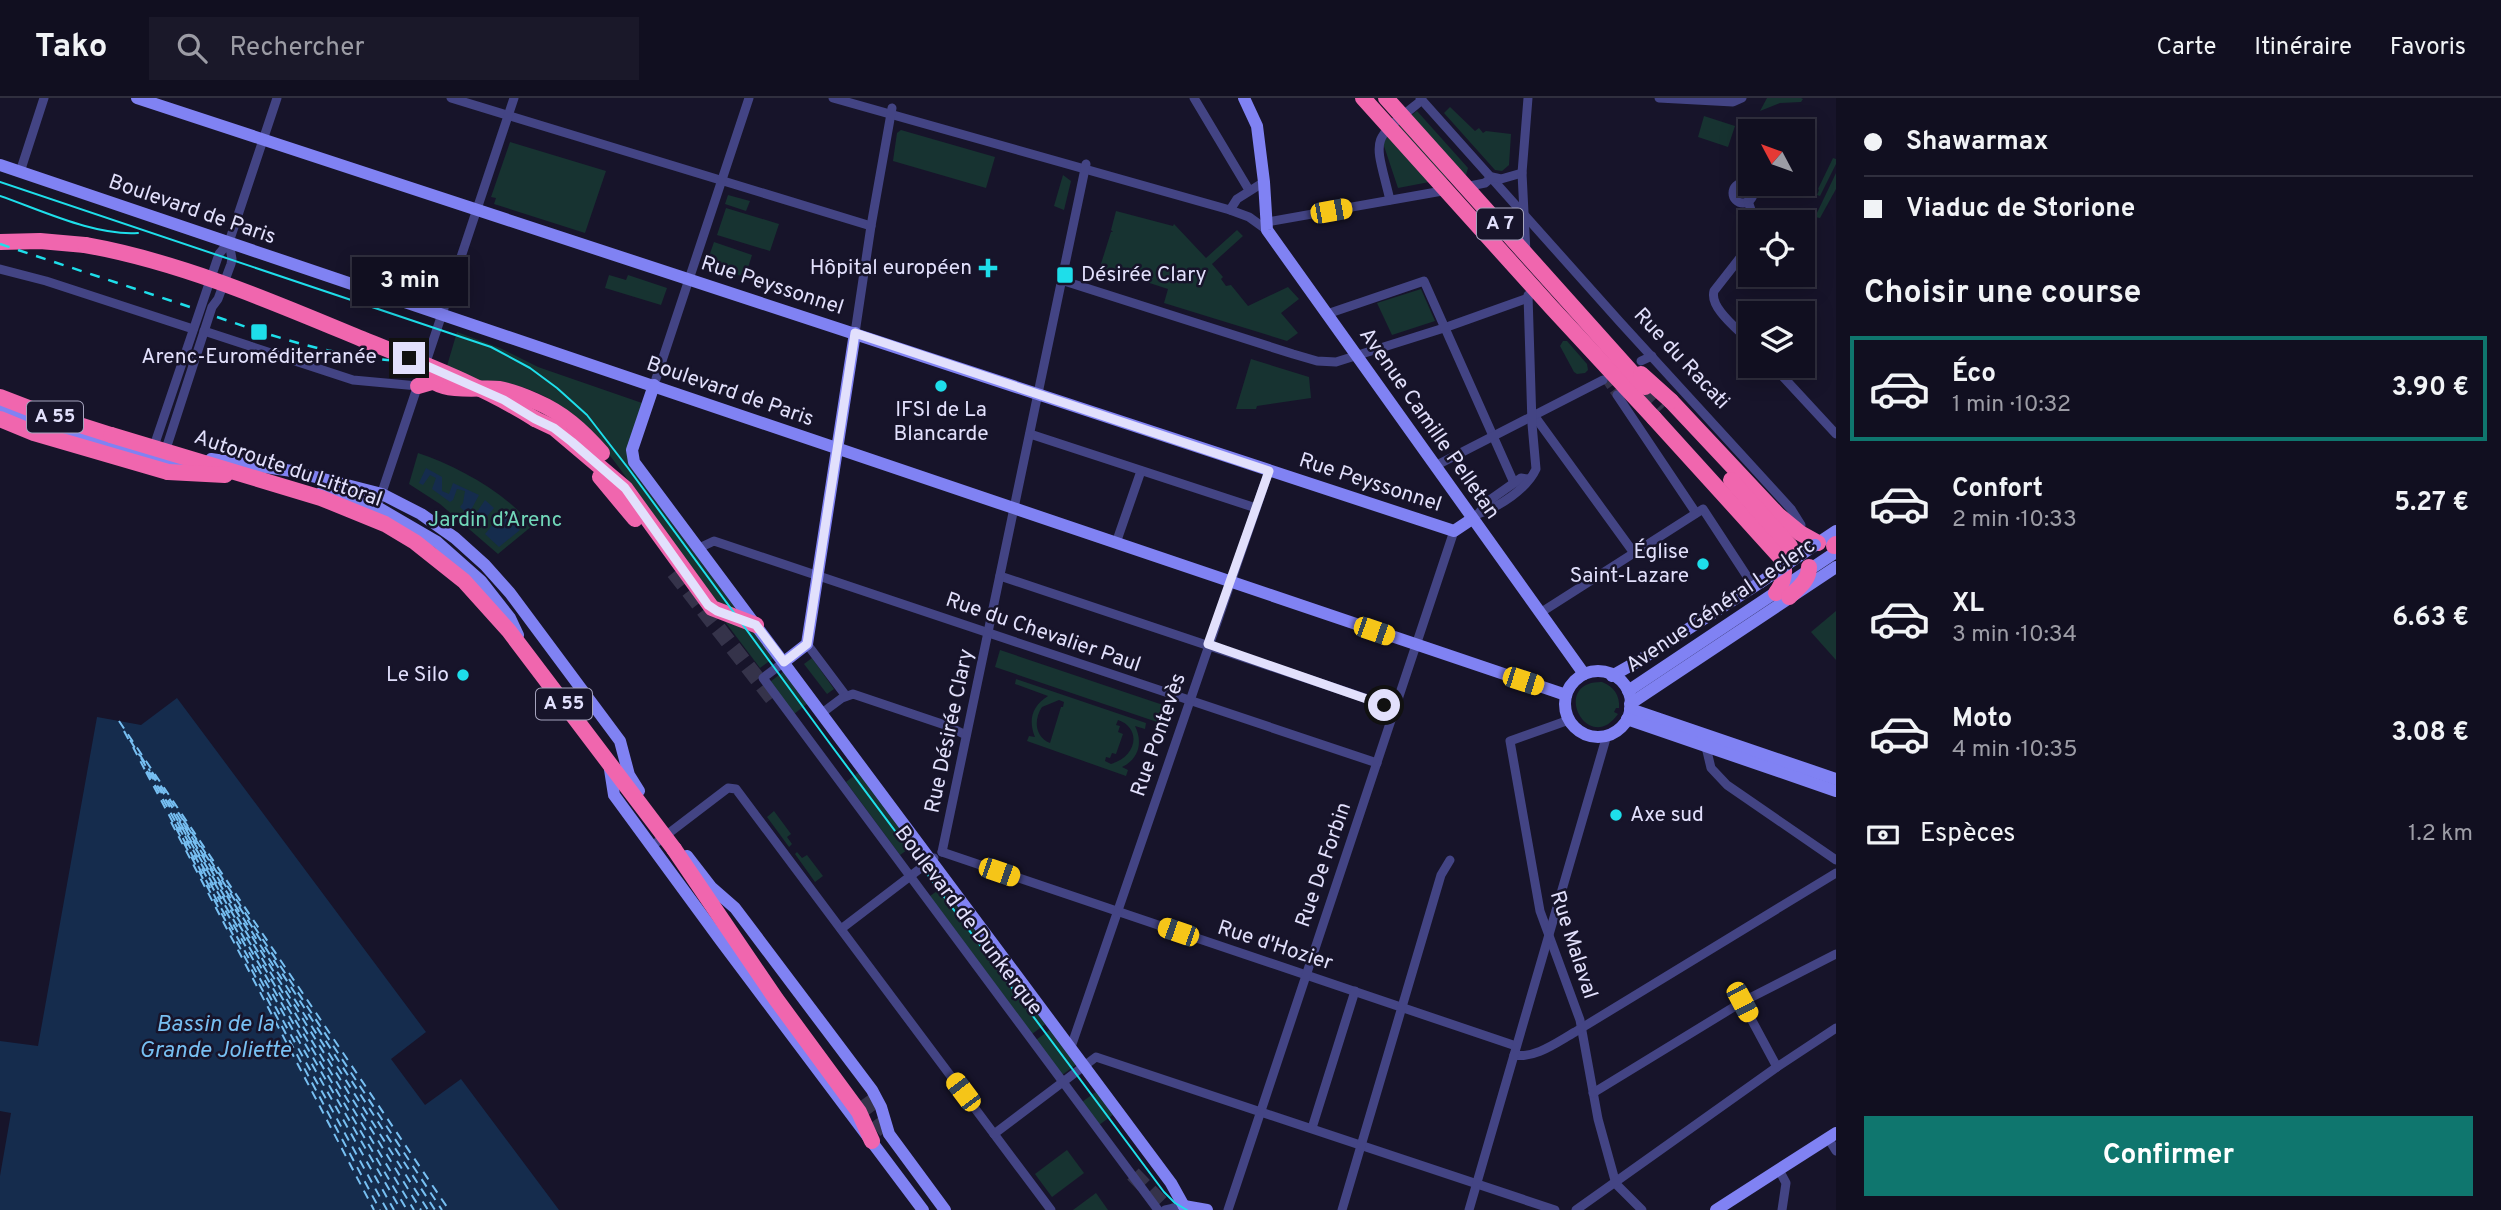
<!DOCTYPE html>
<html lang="fr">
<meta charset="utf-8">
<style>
body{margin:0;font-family:Overpass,sans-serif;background:#1a1829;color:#f1f3f6;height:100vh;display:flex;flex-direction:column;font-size:26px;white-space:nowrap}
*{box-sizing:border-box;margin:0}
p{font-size:23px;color:#9c9ca5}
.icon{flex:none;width:38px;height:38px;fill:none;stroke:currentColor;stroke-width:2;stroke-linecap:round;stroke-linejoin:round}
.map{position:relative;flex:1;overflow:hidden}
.side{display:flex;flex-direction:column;background:#110f20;width:665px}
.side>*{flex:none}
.banner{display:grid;align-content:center;height:154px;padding:0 28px;background:#110f20}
.needle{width:46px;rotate:311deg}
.controls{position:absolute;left:1738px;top:21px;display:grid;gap:14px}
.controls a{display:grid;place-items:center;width:77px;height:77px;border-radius:0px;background:#110f20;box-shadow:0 4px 18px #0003,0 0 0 2px #302f3e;font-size:35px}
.end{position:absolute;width:32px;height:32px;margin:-16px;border:9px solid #e2e0fc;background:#111;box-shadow:0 0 0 4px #111}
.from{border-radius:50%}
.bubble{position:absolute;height:49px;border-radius:0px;background:#110f20;box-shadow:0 4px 18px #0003,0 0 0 2px #302f3e;font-size:23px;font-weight:700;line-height:49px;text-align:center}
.car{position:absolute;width:21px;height:42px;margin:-21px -10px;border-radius:9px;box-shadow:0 0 5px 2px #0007;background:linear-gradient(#f5c518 24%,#345 0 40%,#f5c518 0 76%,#345 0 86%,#f5c518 0)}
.banner b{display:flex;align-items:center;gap:24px;height:66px;font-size:26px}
.banner b+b{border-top:2px solid #302f3e}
.banner i{width:18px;height:18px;background:#f1f3f6}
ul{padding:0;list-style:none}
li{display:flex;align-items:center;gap:21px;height:105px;margin:0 14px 10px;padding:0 14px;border:4px solid transparent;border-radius:0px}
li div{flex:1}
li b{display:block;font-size:26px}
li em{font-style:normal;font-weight:700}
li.selected{border-color:#0f766e}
li>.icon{width:63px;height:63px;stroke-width:1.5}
h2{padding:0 28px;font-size:32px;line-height:84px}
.pay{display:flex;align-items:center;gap:18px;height:77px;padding:0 28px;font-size:26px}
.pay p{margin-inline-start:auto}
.cta{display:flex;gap:14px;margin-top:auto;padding:14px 28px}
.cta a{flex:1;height:80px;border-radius:0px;background:#0f766e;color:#fff;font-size:28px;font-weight:700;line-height:80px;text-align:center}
header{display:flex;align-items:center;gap:42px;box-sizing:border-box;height:98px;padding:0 35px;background:#110f20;border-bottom:2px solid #302f3e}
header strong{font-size:33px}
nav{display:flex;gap:38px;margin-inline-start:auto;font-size:24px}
.search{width:490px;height:63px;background:#1a1829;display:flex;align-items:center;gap:18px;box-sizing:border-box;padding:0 24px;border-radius:0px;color:#9c9ca5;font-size:26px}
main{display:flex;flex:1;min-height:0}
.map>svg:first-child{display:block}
.green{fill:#173331;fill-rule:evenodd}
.water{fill:#152c4d}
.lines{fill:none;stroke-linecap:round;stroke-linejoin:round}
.ferry{stroke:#77bff2;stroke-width:2;stroke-dasharray:9 7;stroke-linecap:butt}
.street-tunnel{stroke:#35334a;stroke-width:9;stroke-dasharray:9 4.5;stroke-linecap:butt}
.highway-tunnel{stroke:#35334a;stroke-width:16;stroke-dasharray:16 8;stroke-linecap:butt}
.street{stroke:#434484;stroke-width:9}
.secondary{stroke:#8082f3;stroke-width:12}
.highway{stroke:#f066ae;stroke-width:16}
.tram{stroke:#1edeea;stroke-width:2}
.rail{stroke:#1edeea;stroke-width:2.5;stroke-dasharray:10 9;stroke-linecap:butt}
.secondary-bridge{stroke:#8082f3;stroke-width:12}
.highway-bridge{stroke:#f066ae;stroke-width:16}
.route{stroke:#e2e0fc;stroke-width:9}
.poi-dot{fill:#1edeea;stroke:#17142a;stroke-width:2.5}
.labels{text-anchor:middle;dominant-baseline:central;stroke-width:5;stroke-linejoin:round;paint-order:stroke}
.shield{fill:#17142a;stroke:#a5a3bd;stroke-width:2}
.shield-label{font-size:19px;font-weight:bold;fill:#e2e0fc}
.street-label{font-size:21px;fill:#e2e0fc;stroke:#17142a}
.poi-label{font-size:21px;fill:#e2e0fc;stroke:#17142a;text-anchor:end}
.park-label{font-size:21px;fill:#71d7b9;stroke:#17142a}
.water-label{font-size:23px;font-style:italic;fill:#77bff2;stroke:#17142a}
</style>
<header>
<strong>Tako</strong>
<div class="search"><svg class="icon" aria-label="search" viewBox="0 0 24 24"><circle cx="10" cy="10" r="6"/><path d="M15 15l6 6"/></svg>Rechercher</div>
<nav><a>Carte</a><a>Itinéraire</a><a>Favoris</a></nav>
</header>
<main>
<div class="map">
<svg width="1836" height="1112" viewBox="0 0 1836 1112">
<rect width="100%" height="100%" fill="#17142a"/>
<g class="green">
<polygon points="1767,0 1801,0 1803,1 1801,4 1780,5 1760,13"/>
<polygon points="1450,9 1475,33 1479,30 1483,35 1486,33 1511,36 1509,67 1502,73 1495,72 1444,15"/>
<polygon points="1417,13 1468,70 1466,77 1398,90 1383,45 1386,36"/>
<polygon points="1704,18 1735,28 1728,49 1698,39"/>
<polygon points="901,32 995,59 986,90 893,63 897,35"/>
<polygon points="510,44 606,73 585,135 494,106 496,100 491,99"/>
<polygon points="1833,60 1836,61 1836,66 1820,98 1817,97 1819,92 1818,91"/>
<polygon points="1836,75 1836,91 1820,120 1815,119"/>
<polygon points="1063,77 1071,83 1064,112 1054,108"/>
<polygon points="728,97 750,103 746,113 725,106"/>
<polygon points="726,110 779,126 770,153 717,137"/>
<polygon points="1116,113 1173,128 1174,126 1206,160 1237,132 1243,138 1212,166 1223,179 1221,181 1226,188 1231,187 1248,208 1288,189 1299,201 1281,215 1298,235 1287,243 1164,205 1168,191 1100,169 1111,134 1113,134 1111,132"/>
<polygon points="714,144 752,157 745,179 706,167"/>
<polygon points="609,177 626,182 628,177 667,190 661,207 605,190"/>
<polygon points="1421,191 1435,223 1392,237 1377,205"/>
<path d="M457 234 500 250 538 269 642 305 627 354 743 515 721 510C696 475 670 440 645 405 613 362 581 310 528 291 500 281 472 284 444 278Z"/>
<polygon points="1563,243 1567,243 1587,266 1588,272 1585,275 1577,276 1574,274 1560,248"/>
<polygon points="1251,261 1309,279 1311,300 1257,308 1256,311 1236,311"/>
<path d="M418 355C457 368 507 395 532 428L498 456 440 406 409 386Z"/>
<polygon points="1836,513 1836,562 1811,534"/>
<polygon points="723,521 753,531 775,559 760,570"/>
<polygon points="1000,552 1169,609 1163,626 995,569"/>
<polygon points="812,560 834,591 827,596 804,566"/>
<polygon points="784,573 808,605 794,616 770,584"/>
<path d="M1016 581 1146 625 1145 631 1135 628C1143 644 1139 661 1122 669L1128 672 1126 678 1027 643 1029 638 1035 639C1028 622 1032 608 1048 598L1015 586ZM1059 602 1064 604 1063 609H1061L1050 645C1034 638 1034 621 1042 609ZM1118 622C1142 630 1137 659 1111 666L1105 663 1106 659 1110 660 1112 655 1116 656 1123 636 1118 634 1120 628 1116 627Z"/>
<path d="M1602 584C1614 589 1620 597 1619 610H1616L1614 614 1618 616C1588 659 1549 583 1602 584Z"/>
<polygon points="859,674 914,747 900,757 846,684"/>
<polygon points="774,713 791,736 787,739 792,746 789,749 767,719"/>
<polygon points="797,754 802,760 807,757 823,778 815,784 795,756"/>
<polygon points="944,788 1047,925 1032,936 930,798"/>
<polygon points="1051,931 1077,966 1062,977 1036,942"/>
<polygon points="1097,993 1114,1016 1099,1027 1082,1004"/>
<polygon points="1067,1052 1084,1075 1052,1099 1035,1076"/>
<polygon points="1096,1095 1108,1112 1073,1112"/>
</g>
<g class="water">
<polygon points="426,370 442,379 442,393 449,396 453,385 479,397 470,414 475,417 485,402 494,410 479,428 460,409 463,405 465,393 457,391 453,402 450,404 432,391 436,380 430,377 423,387 419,385"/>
<polygon points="502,415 520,432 499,449 485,436"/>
<polygon points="177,600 426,934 391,961 425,1007 461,981 559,1112 0,1112 0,1078 11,1015 0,1013 0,943 38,948 97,619 141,627"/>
</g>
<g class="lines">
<g class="ferry">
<polyline points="119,623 449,1112"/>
<polyline points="124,633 130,644"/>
<polyline points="130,642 140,658"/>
<polyline points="133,649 145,672"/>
<polyline points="140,657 150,673"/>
<polyline points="141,660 407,1112"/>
<polyline points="147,673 394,1112"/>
<polyline points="146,674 380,1112"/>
<polyline points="152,674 435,1112"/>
<polyline points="151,675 421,1112"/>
<polyline points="183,721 442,1112"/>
<polyline points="179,723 414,1112"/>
<polyline points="171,724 374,1112"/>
<polyline points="177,724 401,1112"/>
<polyline points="183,725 428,1112"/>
<polyline points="175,726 387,1112"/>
</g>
<polyline class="street-tunnel" points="1606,281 1617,297"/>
<g class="highway-tunnel">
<polyline points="1645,289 1664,309"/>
<polyline points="674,474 773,601"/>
<polyline points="863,1001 891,1039"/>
<polyline points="1133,1076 1168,1112"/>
</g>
<g class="street">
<polyline points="451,0 871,128"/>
<polyline points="833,0 1230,112 1249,119 1267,132"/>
<polyline points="1194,0 1249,92"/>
<polyline points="1420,0 1620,224 1791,411 1801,427 1800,435"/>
<polyline points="1659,0 1733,4 1742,0"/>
<polyline points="20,74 44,0"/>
<circle cx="1743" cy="95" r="10"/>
<polyline points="1465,89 1485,85 1492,79 1501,81 1522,75"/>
<path d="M1390 102C1374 36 1369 45 1422 2"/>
<polyline points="1748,103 1755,124"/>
<polyline points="1230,112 1237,101 1264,84"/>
<polyline points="1267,124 1448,92"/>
<path d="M1750 147 1714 193C1709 210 1739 232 1750 244"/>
<polyline points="1526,155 1522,75 1528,0"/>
<polyline points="0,171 46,183 193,231"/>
<polyline points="1061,182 1293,256 1317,263 1336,264 1444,230 1528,200"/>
<polyline points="1327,216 1424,183 1514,385"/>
<polyline points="204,233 353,282 418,288"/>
<polyline points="855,235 871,128 892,10"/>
<polyline points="1641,263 1652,258"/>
<polyline points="425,267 514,0"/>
<polyline points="1773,268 1836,336"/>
<polyline points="654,287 749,0"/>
<polyline points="1617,297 1696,415"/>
<polyline points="1533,316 1634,455"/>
<polyline points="1030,336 1256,410"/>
<polyline points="153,351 219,156 229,144 277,0"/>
<polyline points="164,357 212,209 218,201 231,166 232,161 229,144"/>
<polyline points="1435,368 1603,282"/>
<polyline points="377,409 419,284"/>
<polyline points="1479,415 1487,404 1521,380 1528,381"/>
<path d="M1478 416C1499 409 1527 391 1536 371L1532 326 1528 197"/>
<polyline points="1116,445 1141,373"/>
<polyline points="699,450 714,443 1377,665"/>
<polyline points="1000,478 1395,610"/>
<polyline points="1540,515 1703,411 1754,489"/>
<polyline points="807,546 846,598"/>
<polyline points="784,564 763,580 1158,1112"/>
<polyline points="822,615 842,600 853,596 945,627 966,637"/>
<polyline points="1569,622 1510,643 1540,813 1580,922 1598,1021 1616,1086 1642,1112"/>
<polyline points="1706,649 1711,670 1727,687 1836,762"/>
<polyline points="652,748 728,690 736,691 1051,1112"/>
<polyline points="942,754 1086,66"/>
<polyline points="942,754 1516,948"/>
<polyline points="841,831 934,760"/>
<polyline points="1742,904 1777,969"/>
<polyline points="1071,949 1269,373"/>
<path d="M1514 957C1535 961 1557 944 1575 934L1836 775"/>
<polyline points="1593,995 1742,904 1836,856"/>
<polyline points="1312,1030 1355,893"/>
<polyline points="994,1036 1096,959 1555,1112"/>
<polyline points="1828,1040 1836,1053"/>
<polyline points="1779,1072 1786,1085 1782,1112"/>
<polyline points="1165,1112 1184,1108"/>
<polyline points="1228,1112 1454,433"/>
<polyline points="1342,1112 1441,777 1450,762"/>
<polyline points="1469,1112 1607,637"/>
<polyline points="1576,1112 1777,969 1836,930"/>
</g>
<g class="secondary">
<polyline points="137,0 1454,433 1472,421"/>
<polyline points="1244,0 1257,28 1264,84 1267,132 1584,576"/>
<polyline points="0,67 1566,597"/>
<polyline points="654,287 632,352 634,364 1171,1085 1186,1112"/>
<polyline points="0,311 105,347 190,370"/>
<polyline points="211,361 292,373 382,396 421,416 455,440 485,467 510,495 620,643 629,677 639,693"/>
<polyline points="321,395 377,409 437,444 481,483 510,520 518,537"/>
<polyline points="1815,447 1836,433"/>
<polyline points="784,564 807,546 855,235"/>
<circle cx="1598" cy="606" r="33"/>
<polyline points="1612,578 1640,562 1761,484"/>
<polyline points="1628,593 1836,454"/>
<polyline points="1630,606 1836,469"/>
<polyline points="1630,611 1836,681"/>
<polyline points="1627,621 1836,693"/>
<polyline points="609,665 614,697 721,843 923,1112"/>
<polyline points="687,758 711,789 735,810 872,992 881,1009 889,1036 945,1112"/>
<polyline points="1184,1108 1207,1112"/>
<polyline points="1716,1112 1836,1035"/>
</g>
<g class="highway">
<polyline points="0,144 40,143 85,147"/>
<path d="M425 267C428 300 478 288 499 291 511 293 524 298 535 303 563 315 582 332 602 355"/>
<polyline points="418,288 435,283"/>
<polyline points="0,299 39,314 111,337"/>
<polyline points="1671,303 1778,417 1800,435 1818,445"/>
<path d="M1654 320 1781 460C1787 473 1784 484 1776 495"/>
<polyline points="0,321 34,335 168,374"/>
<polyline points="535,321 554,330 625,390 712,510 756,527"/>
<polyline points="600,379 635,421"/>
<polyline points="1731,382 1790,448"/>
<polyline points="1834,448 1836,446"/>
<path d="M1789 499C1798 490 1809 483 1809 469"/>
<polyline points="674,751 776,901 859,1014 872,1043"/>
</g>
<g class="tram">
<polyline points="0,84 491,249 530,270 557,290 587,317 628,370 828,643 1164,1094 1175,1105 1187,1112"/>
<path d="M0 98C41 112 94 138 138 135"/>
</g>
<g class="rail">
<polyline points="0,146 190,209"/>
<path d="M217 219C278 240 338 260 403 263"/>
</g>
<polyline class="secondary-bridge" points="1761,484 1815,447"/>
<g class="highway-bridge">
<polyline points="1363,0 1552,210 1654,320"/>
<polyline points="1386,0 1645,289"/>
<path d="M85 147C181 164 273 204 362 241 421 265 481 287 535 321"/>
<polyline points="1641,276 1671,303"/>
<polyline points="111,337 321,400 385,426 415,444 464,483 509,533 674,751"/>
<polyline points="168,374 225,377"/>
</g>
</g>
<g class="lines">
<polyline class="route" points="409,260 504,302 535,321 554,330 572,344 625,390 708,507 717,513 756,527 784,564 807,546 855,235 1269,373 1208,546 1384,607"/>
</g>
<g class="poi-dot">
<path d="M984.5 159.5h7v7h7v7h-7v7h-7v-7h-7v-7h7z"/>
<rect x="1056" y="168" width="18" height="18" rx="3.5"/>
<rect x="250" y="225" width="18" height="18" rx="3.5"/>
<circle cx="941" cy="288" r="7"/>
<circle cx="1703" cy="466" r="7"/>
<circle cx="463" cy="577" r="7"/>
<circle cx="1616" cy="717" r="7"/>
</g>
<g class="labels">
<g class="shield">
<rect x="1477" y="110.5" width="46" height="31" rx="5"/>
<rect x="27" y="303.5" width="56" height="31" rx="5"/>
<rect x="536" y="590.5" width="56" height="31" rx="5"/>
</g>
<g class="shield-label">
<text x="1500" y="126">A 7</text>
<text x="55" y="319">A 55</text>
<text x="564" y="606">A 55</text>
</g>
<g class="street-label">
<text transform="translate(192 112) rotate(19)">Boulevard de Paris</text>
<text transform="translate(772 188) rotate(18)">Rue Peyssonnel</text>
<text transform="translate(1681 261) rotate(47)">Rue du Racati</text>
<text transform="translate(730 294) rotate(19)">Boulevard de Paris</text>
<text transform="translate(1429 326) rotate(55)">Avenue Camille Pelletan</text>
<text transform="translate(288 371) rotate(19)">Autoroute du Littoral</text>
<text transform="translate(1370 385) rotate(18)">Rue Peyssonnel</text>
<text transform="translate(1721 508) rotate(-34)">Avenue Général Leclerc</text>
<text transform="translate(1043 535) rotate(19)">Rue du Chevalier Paul</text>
<text transform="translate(950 633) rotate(-78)">Rue Désirée Clary</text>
<text transform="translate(1159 637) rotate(-71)">Rue Pontevès</text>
<text transform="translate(1324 767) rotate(-71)">Rue De Forbin</text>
<text transform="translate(968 823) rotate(53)">Boulevard de Dunkerque</text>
<text transform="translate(1573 847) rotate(72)">Rue Malaval</text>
<text transform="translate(1275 848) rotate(18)">Rue d'Hozier</text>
</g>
<g class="poi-label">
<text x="972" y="170">Hôpital européen</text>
<text x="1081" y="177" text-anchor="start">Désirée Clary</text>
<text x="259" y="259" text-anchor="middle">Arenc-Euroméditerranée</text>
<text x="941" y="312" text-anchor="middle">IFSI de La<tspan x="941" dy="24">Blancarde</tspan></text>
<text x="1689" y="454">Église<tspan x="1689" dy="24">Saint-Lazare</tspan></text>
<text x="449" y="577">Le Silo</text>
<text x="1630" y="717" text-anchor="start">Axe sud</text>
</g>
<g class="park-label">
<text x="495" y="422">Jardin d’Arenc</text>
</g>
<g class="water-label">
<text x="215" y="927">Bassin de la<tspan x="215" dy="26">Grande Joliette</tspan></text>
</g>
</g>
</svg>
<div class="controls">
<a><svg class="needle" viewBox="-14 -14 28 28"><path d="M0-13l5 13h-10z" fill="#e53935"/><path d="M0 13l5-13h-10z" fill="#9c9ca5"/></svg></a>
<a><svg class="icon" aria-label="locate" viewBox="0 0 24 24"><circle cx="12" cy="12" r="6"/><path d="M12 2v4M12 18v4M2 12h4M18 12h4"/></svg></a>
<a><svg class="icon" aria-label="layers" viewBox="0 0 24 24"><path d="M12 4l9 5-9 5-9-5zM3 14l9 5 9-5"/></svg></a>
</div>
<i class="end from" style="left:1384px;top:607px"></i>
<i class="end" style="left:409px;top:260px"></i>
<div class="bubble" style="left:352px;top:159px;width:116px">3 min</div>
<i class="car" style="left:1331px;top:113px;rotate:80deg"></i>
<i class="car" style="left:1374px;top:533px;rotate:109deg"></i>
<i class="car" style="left:1523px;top:583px;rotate:108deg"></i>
<i class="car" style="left:999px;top:774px;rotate:109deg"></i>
<i class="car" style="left:1178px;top:834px;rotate:289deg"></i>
<i class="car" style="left:1742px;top:904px;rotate:152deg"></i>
<i class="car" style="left:963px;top:994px;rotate:323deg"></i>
</div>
<section class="side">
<div class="banner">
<b><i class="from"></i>Shawarmax</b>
<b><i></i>Viaduc de Storione</b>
</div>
<h2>Choisir une course</h2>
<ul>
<li class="selected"><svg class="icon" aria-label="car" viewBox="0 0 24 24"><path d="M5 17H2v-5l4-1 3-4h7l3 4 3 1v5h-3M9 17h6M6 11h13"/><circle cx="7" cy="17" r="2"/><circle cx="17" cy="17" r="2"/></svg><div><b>Éco</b><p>1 min · 10:32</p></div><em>3.90 €</em></li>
<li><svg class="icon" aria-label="car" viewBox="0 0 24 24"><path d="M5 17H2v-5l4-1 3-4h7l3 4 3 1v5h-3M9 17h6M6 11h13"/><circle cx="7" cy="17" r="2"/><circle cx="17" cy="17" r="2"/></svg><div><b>Confort</b><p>2 min · 10:33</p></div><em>5.27 €</em></li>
<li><svg class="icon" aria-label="car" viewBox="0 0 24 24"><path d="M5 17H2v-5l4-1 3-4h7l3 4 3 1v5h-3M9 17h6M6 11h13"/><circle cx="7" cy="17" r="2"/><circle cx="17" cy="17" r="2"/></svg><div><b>XL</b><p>3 min · 10:34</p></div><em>6.63 €</em></li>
<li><svg class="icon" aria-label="car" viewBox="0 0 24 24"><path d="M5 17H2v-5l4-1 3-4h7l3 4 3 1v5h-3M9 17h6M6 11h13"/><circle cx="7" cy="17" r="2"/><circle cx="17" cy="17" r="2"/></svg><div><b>Moto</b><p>4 min · 10:35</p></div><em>3.08 €</em></li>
</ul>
<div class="pay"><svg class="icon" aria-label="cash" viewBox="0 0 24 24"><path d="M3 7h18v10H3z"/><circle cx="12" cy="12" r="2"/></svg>Espèces<p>1.2 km</p></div>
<div class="cta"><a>Confirmer</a></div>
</section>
</main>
